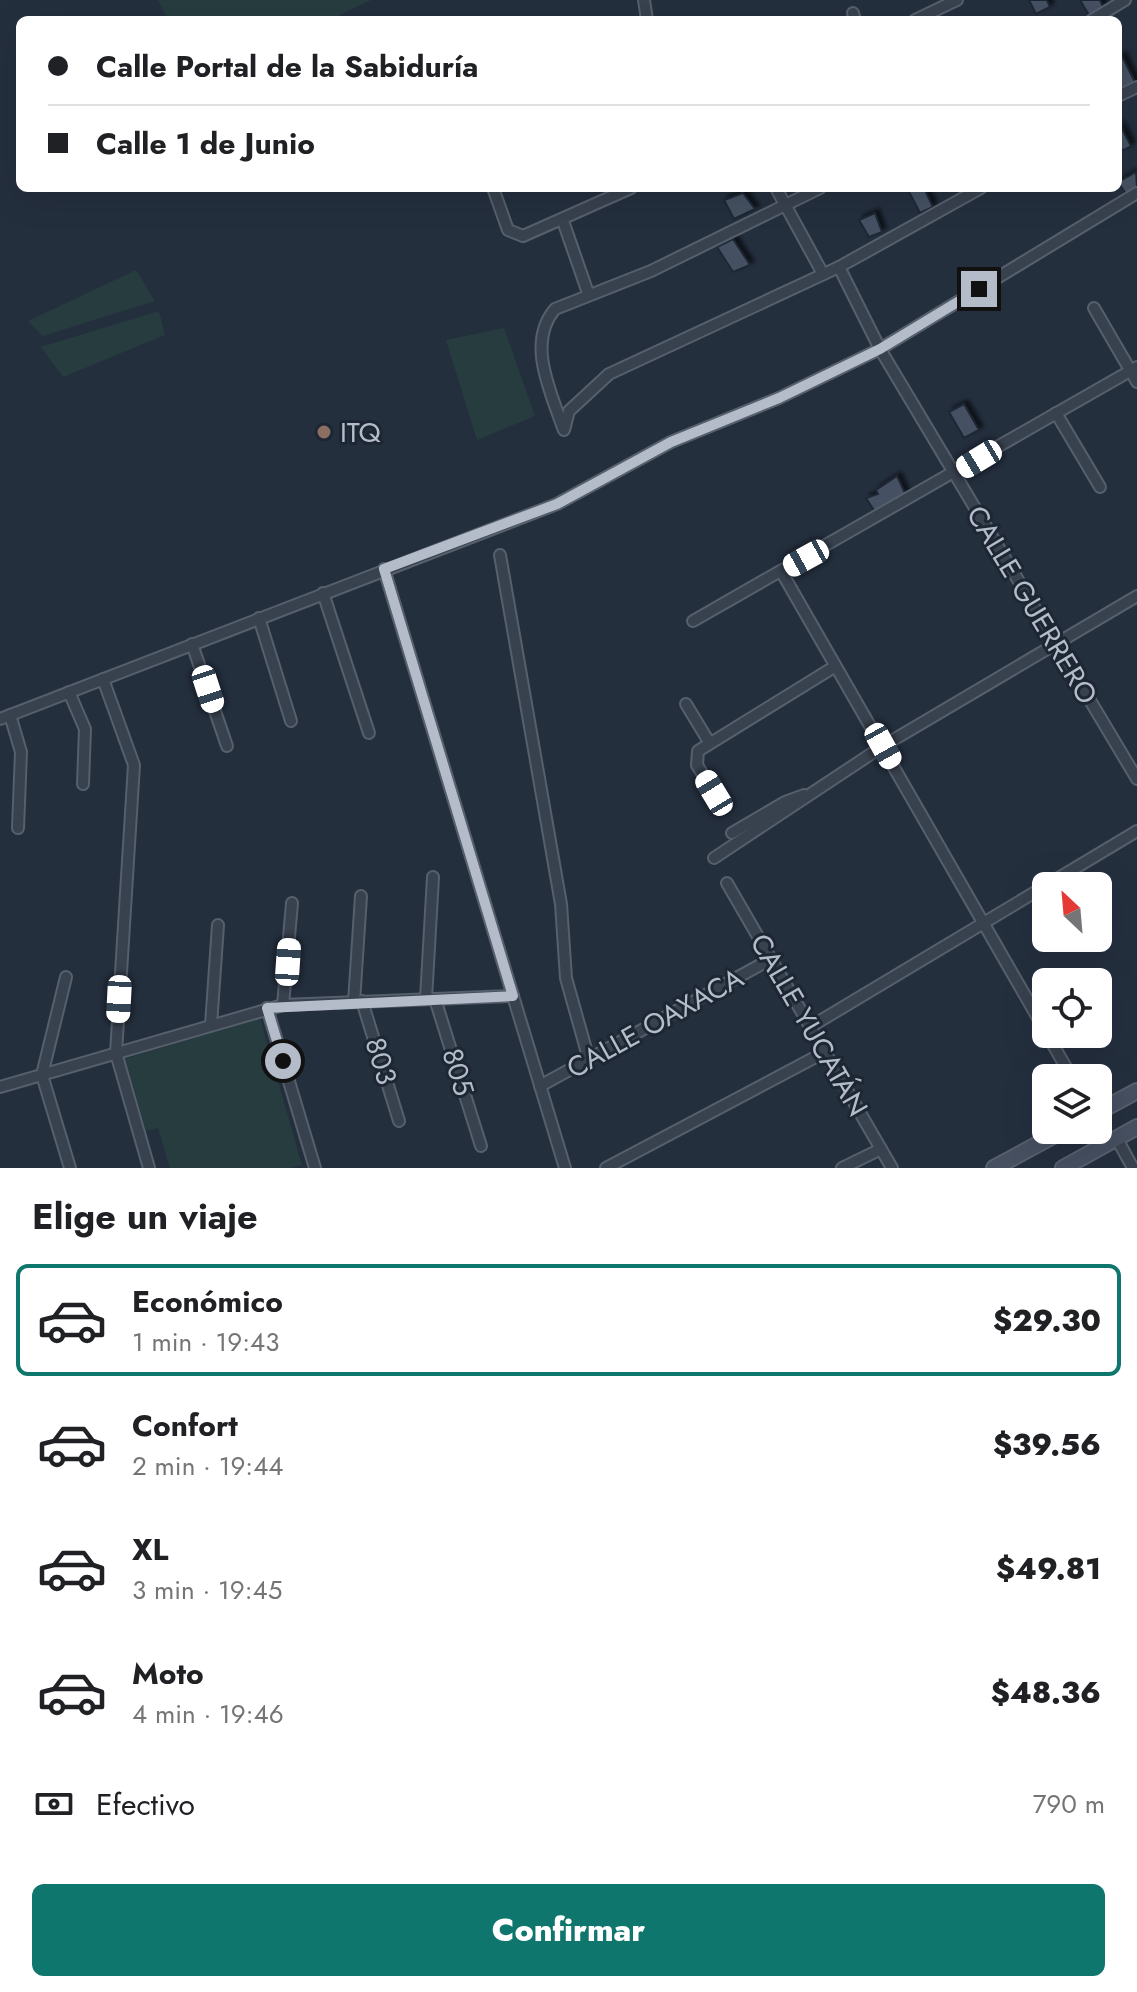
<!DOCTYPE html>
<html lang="es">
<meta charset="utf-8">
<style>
body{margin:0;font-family:Jost,sans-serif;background:#f2f2f2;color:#202124;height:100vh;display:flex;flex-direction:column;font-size:30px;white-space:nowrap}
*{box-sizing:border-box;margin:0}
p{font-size:26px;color:#757577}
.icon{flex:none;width:44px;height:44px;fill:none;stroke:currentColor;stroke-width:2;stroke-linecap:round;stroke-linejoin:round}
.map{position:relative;height:1168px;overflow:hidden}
.drawer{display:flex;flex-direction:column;background:#fff;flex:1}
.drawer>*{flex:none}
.hud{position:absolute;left:16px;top:16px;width:1106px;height:176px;border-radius:12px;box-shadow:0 8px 32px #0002;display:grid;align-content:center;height:176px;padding:0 32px;background:#fff}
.needle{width:52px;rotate:334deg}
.buttons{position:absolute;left:1032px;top:872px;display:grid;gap:16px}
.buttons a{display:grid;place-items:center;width:80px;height:80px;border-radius:12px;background:#fff;box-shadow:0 8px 32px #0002;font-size:40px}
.end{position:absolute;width:36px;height:36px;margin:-18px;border:10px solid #b4bcc9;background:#111;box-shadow:0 0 0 4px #111}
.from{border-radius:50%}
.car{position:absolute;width:24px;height:48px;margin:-24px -12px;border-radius:10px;box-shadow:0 0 6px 2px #0007;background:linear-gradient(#fff 24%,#345 0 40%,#fff 0 76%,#345 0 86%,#fff 0)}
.hud b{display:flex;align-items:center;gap:28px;height:76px;font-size:30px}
.hud b+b{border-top:2px solid #e0e0e0}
.hud i{width:20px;height:20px;background:#202124}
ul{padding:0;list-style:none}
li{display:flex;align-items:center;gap:24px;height:112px;margin:0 16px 12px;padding:0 16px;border:4px solid transparent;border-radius:12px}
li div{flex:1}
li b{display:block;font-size:30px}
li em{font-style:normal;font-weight:800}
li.on{border-color:#0f766e}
li>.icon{width:72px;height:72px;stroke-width:1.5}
h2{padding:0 32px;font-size:36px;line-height:96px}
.pay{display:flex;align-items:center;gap:20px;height:88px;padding:0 32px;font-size:30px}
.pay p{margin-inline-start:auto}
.button{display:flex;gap:16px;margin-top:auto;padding:16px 32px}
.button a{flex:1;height:92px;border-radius:12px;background:#0f766e;color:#fff;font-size:32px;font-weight:800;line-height:92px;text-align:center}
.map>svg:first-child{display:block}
.green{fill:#263c3f}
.building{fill:#455162;stroke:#1f2835;stroke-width:2;filter:url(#shadow)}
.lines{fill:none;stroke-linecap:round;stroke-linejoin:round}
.minor-casing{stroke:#565f6c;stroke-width:14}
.secondary-casing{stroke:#565f6c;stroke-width:18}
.minor{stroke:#38414e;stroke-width:10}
.secondary{stroke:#465061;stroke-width:14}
.route{stroke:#b4bcc9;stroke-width:10}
.education-dot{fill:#8d6e63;stroke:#1d2633;stroke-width:3}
.labels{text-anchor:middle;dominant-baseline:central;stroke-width:6;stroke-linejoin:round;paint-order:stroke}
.poi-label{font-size:28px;fill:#b4bcc9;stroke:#1d2633;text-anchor:start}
.street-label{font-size:28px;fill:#b4bcc9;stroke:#1d2633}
</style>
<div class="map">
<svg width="1137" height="1168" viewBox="0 0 1137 1168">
<defs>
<filter id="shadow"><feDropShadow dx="4" dy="-4" stdDeviation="2" flood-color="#0009"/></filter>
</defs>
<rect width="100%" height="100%" fill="#242f3e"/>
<g class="green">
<polygon points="158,0 371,0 330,20 168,20"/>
<polygon points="136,270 155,301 43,336 28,321"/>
<polygon points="159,311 165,335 63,377 41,347"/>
<polygon points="504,328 535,416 477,440 446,340"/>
<polygon points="260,1018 302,1165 290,1168 170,1168 158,1128 146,1131 125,1059"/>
</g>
<g class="building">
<polygon points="1029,0 1047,0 1050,7 1036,14"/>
<polygon points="1080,0 1100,0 1103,7 1089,15"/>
<polygon points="1122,56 1136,84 1118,93 1118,58"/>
<polygon points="1120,125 1131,146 1124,150 1118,148"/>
<polygon points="1136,172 1137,188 1126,194 1118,182"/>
<polygon points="907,188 924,188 933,207 920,213"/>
<polygon points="743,193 755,209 734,219 724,200"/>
<polygon points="875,213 882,232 869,237 859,220"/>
<polygon points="733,239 750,265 733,272 717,247"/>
<polygon points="964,404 979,430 964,438 949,412"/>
<polygon points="897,476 906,495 875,512 866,498 878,494 876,490"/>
</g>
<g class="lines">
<defs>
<g id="minor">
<polyline points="644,0 647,20"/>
<polyline points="853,13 855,20"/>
<polyline points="915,20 957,0"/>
<polyline points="1092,20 1125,0"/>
<polyline points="1118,96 1137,87"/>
<polyline points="493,188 508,230 523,236 631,188"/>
<polyline points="776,188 823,274"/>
<polyline points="563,221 588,293"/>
<polyline points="839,267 880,349 1137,779"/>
<polyline points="1094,308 1137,382"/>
<polyline points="1056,413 1100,487"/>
<path d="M563 428C551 392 526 343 555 309L651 271 820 188"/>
<polyline points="564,430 569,411 609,374 839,267 981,188"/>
<polyline points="500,555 561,904 566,978 589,1060"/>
<polyline points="384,569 565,1168"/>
<polyline points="781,571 1046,1032"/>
<polyline points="323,593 369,733"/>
<polyline points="259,618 291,721"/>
<polyline points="693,621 1137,367"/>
<polyline points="192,644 227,746"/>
<polyline points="103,679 134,765 116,1053 149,1168"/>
<polyline points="69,692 85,729 83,784"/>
<polyline points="686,704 709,742"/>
<polyline points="10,715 21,752 18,828"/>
<polyline points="0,719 557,504 671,442 779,398 880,349 1137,193"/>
<polyline points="714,793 697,765 698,751 834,667"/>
<polyline points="732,833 785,802 804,795"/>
<polyline points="714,858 883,746 1137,596"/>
<polyline points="727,883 892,1168"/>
<polyline points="66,977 42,1075 70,1168"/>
<polyline points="426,999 433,877"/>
<polyline points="435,999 481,1146"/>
<polyline points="362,1001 399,1121"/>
<polyline points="354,1002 361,896"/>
<polyline points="283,1005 292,903"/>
<polyline points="267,1008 315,1168"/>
<polyline points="211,1025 218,925"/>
<polyline points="810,1027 1137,831"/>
<polyline points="1047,1034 1072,1078"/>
<polyline points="540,1086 771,959"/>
<polyline points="0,1087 283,1005 513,996"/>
<polyline points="1117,1139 1133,1168"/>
<polyline points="606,1168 825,1052"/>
<polyline points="842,1168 881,1149"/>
</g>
<g id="secondary">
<polyline points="1098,1112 1137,1091"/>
<polyline points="994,1168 1064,1130"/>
<polyline points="1063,1168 1137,1127"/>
</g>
</defs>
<use href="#minor" class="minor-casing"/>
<use href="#secondary" class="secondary-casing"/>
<use href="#minor" class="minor"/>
<use href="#secondary" class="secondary"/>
</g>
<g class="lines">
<polyline class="route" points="283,1061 267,1008 513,996 384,569 557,504 671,442 779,398 880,349 979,289"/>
</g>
<circle class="education-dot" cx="324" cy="432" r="8"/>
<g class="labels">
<g class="poi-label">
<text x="340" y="432">ITQ</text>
</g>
<g class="street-label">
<text transform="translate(1032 605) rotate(59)">CALLE GUERRERO</text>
<text transform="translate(655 1023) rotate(-29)">CALLE OAXACA</text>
<text transform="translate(809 1025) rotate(60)">CALLE YUCATÁN</text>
<text transform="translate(381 1061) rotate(73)">803</text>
<text transform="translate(458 1072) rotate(73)">805</text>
</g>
</g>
</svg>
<div class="buttons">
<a><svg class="needle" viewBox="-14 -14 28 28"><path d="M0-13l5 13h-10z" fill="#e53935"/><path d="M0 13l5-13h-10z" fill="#757577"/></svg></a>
<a><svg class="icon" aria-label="locate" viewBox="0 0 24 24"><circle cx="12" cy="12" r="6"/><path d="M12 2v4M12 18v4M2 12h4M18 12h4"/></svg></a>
<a><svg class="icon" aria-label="layers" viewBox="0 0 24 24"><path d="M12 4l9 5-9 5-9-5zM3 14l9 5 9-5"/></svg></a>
</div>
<i class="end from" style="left:283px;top:1061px"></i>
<i class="end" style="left:979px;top:289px"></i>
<i class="car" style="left:979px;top:459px;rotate:239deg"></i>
<i class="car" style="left:806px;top:558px;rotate:241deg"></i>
<i class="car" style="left:208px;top:689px;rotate:162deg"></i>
<i class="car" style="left:883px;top:746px;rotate:151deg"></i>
<i class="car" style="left:714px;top:793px;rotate:329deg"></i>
<i class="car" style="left:288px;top:962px;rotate:4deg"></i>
<i class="car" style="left:119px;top:999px;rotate:183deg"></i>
<div class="hud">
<b><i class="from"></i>Calle Portal de la Sabiduría</b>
<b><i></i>Calle 1 de Junio</b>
</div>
</div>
<section class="drawer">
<h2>Elige un viaje</h2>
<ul>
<li class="on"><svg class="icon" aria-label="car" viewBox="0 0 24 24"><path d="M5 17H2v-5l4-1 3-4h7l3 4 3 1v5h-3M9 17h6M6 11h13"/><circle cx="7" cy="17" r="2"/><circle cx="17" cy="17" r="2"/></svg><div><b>Económico</b><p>1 min · 19:43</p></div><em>$29.30</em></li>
<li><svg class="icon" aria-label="car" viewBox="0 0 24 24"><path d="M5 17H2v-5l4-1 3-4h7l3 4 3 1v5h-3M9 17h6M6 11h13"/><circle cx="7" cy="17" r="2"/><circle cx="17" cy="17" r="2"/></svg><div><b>Confort</b><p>2 min · 19:44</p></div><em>$39.56</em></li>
<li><svg class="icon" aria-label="car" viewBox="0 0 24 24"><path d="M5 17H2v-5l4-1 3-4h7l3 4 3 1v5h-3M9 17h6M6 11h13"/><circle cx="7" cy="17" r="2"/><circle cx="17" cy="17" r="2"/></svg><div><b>XL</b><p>3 min · 19:45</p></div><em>$49.81</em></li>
<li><svg class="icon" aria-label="car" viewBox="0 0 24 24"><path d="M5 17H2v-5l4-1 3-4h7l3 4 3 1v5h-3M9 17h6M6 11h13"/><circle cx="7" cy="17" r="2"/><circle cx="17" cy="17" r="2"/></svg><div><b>Moto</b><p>4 min · 19:46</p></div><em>$48.36</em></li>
</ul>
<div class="pay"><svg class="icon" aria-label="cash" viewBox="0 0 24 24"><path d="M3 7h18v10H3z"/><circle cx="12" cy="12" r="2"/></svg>Efectivo<p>790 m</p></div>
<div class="button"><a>Confirmar</a></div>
</section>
